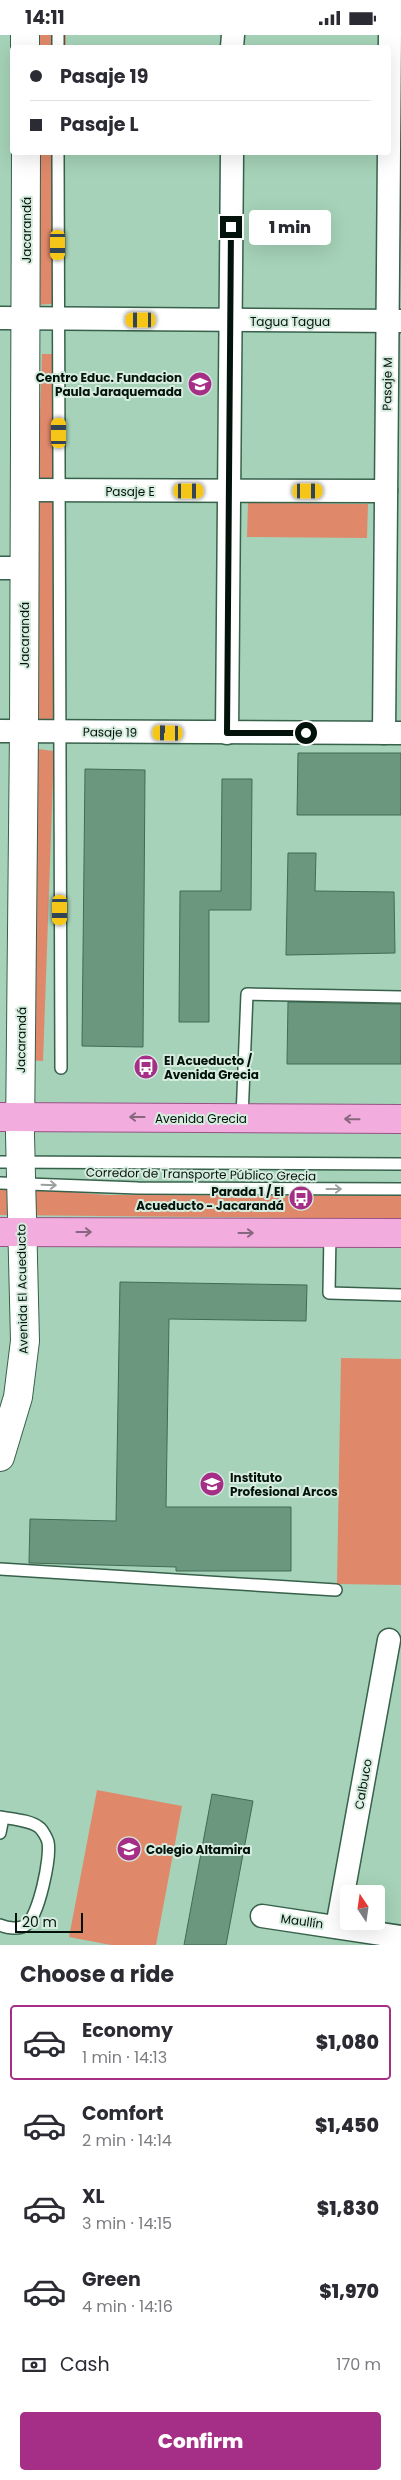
<!DOCTYPE html>
<meta charset="utf-8">
<style>
body{margin:0;font-family:Poppins,sans-serif;background:#f7f7f7;color:#2b2b33;height:100vh;display:flex;flex-direction:column;font-size:19px;white-space:nowrap}
*{box-sizing:border-box;margin:0}
p{font-size:16px;color:#7c7c81}
.icon{flex:none;width:28px;height:28px;fill:none;stroke:currentColor;stroke-width:2;stroke-linecap:round;stroke-linejoin:round}
.map{position:relative;height:1910px;overflow:hidden}
.sheet{display:flex;flex-direction:column;background:#fff;flex:1}
.sheet>*{flex:none}
.banner{position:absolute;left:10px;top:10px;width:381px;height:110px;border-radius:5px;box-shadow:0 5px 20px #0002;display:grid;align-content:center;height:110px;padding:0 20px;background:#fff}
.needle{width:32px;rotate:347deg}
.tools{position:absolute;left:340px;top:1850px;display:grid;gap:10px}
.tools a{display:grid;place-items:center;width:45px;height:45px;border-radius:5px;background:#fff;box-shadow:0 5px 20px #0002;font-size:25px}
.scale{position:absolute;left:15px;bottom:12px;width:68px;box-sizing:border-box;padding-left:5px;border:2px solid #03120a;border-top:0;font-size:14px;line-height:18px;white-space:nowrap;color:#03120a;-webkit-text-stroke:4px #d6ecdf;paint-order:stroke}
.end{position:absolute;width:22px;height:22px;margin:-11px;border:6px solid #03120a;background:#fff;box-shadow:0 0 0 2px #fff}
.from{border-radius:50%}
.bubble{position:absolute;height:35px;border-radius:5px;background:#fff;box-shadow:0 5px 20px #0002;font-size:16px;font-weight:800;line-height:35px;text-align:center}
.car{position:absolute;width:15px;height:30px;margin:-15px -8px;border-radius:6px;box-shadow:0 0 4px 1px #0007;background:linear-gradient(#f5c518 24%,#345 0 40%,#f5c518 0 76%,#345 0 86%,#f5c518 0)}
.banner b{display:flex;align-items:center;gap:18px;height:48px;font-size:19px}
.banner b+b{border-top:1px solid #e1e1e2}
.banner i{width:12px;height:12px;background:#2b2b33}
ul{padding:0;list-style:none}
li{display:flex;align-items:center;gap:15px;height:75px;margin:0 10px 8px;padding:0 10px;border:2px solid transparent;border-radius:5px}
li div{flex:1}
li b{display:block;font-size:19px}
li em{font-style:normal;font-weight:800}
li.selected{border-color:#a52e86}
li>.icon{width:45px;height:45px;stroke-width:1.5}
h2{padding:0 20px;font-size:22px;line-height:60px}
.pay{display:flex;align-items:center;gap:12px;height:55px;padding:0 20px;font-size:19px}
.pay p{margin-inline-start:auto}
.primary-button{display:flex;gap:10px;margin-top:auto;padding:10px 20px}
.primary-button a{flex:1;height:58px;border-radius:5px;background:#a52e86;color:#fff;font-size:20px;font-weight:800;line-height:58px;text-align:center}
.status{display:flex;justify-content:space-between;align-items:center;height:35px;padding:0 25px;background:#fff;direction:ltr}
.status svg{height:14px;fill:currentColor}
.map>svg:first-child{display:block}
.green{fill:#e0896a}
.building{fill:#6b977f;stroke:#416b55}
.lines{fill:none;stroke-linecap:round;stroke-linejoin:round}
.lane-casing{stroke:#37614b;stroke-width:14}
.street-casing{stroke:#37614b;stroke-width:25}
.secondary-casing{stroke:#37614b;stroke-width:30}
.primary-casing{stroke:#995285;stroke-width:30}
.lane{stroke:#fff;stroke-width:11}
.street{stroke:#fff;stroke-width:22}
.secondary{stroke:#fff;stroke-width:28}
.primary{stroke:#f2acdd;stroke-width:28}
.oneway{stroke:#86677e}
.oneway2{stroke:#9aa09d}
.route{stroke:#03120a;stroke-width:6}
.labels{text-anchor:middle;dominant-baseline:central;stroke-width:4;stroke-linejoin:round;paint-order:stroke}
.street-label{font-size:12px;fill:#03120a;stroke:#d6ecdf}
.poi-label{font-size:12px;font-weight:bold;fill:#03120a;stroke:#d6ecdf;text-anchor:start}
</style>
<div class="status"><b>14:11</b><svg viewBox="0 0 49 12"><path d="M0 12V9h3v3zM5 12V6h3v6zM10 12V3h3v9zM15 12V0h3v12zM26 1h20v11H26zM47 4h2v5h-2z"/></svg></div>
<div class="map">
<svg width="401" height="1910" viewBox="0 0 401 1910">
<rect width="100%" height="100%" fill="#a5d2b8"/>
<g class="green">
<rect x="37" y="0" width="29" height="12"/>
<polygon points="36,118 65,118 64,268 36,270"/>
<polygon points="42,319 59,319 60,444 38,443"/>
<polygon points="39,467 61,467 61,688 38,686"/>
<polygon points="248,468 368,469 367,503 247,502"/>
<polygon points="37,714 54,716 43,1026 29,1025"/>
<polygon points="0,1152 108,1160 401,1161 401,1184 0,1180"/>
<polygon points="341,1323 401,1324 401,1550 337,1549"/>
<polygon points="97,1755 182,1771 156,1910 111,1910 69,1902"/>
</g>
<g class="building">
<polygon points="298,718 401,718 401,780 297,780"/>
<polygon points="85,734 145,735 143,1012 82,1011"/>
<polygon points="222,744 252,744 251,875 209,875 209,987 179,987 180,856 221,856"/>
<polygon points="288,818 316,818 315,856 394,857 395,918 286,920"/>
<polygon points="288,967 401,969 401,1029 287,1029"/>
<polygon points="120,1247 307,1250 306,1286 169,1284 166,1472 291,1472 291,1536 176,1536 176,1532 29,1528 30,1484 116,1486"/>
<polygon points="212,1759 253,1766 226,1910 184,1910"/>
</g>
<g class="lines">
<defs>
<g id="lane">
<polyline points="58,0 58,12"/>
<polyline points="58,118 61,1033"/>
<polyline points="242,1083 247,959 401,962"/>
<polyline points="0,1127 401,1129"/>
<polyline points="0,1148 138,1153 401,1154"/>
<polyline points="330,1198 329,1258 401,1260"/>
<polyline points="0,1534 336,1555"/>
<path d="M0 1782C12 1784 31 1785 40 1793 43 1796 47 1803 48 1807 51 1822 39 1881 26 1890 19 1895 7 1893 0 1890"/>
<polyline points="0,1798 3,1783"/>
</g>
<g id="street">
<polyline points="232,12 233,0"/>
<polyline points="0,283 401,286"/>
<polyline points="25,455 386,456"/>
<polyline points="0,533 24,533"/>
<polyline points="0,696 401,698"/>
<polyline points="227,698 232,118"/>
<polyline points="384,698 390,0"/>
<polyline points="262,1881 401,1902"/>
<polyline points="337,1892 389,1605"/>
</g>
<g id="secondary">
<polyline points="25,0 25,12"/>
<polyline points="0,1422 18,1362 25,1306 20,1100 24,696 26,118"/>
</g>
<g id="primary">
<polyline points="0,1082 401,1084"/>
<polyline points="0,1197 401,1198"/>
</g>
</defs>
<use href="#lane" class="lane-casing"/>
<use href="#street" class="street-casing"/>
<use href="#secondary" class="secondary-casing"/>
<use href="#primary" class="primary-casing"/>
<use href="#lane" class="lane"/>
<use href="#street" class="street"/>
<use href="#secondary" class="secondary"/>
<use href="#primary" class="primary"/>
</g>
<defs><path id="oneway-shaft" d="M-6 0H5M1.5-3L5.5 0L1.5 3" fill="none" stroke-width="1.6" stroke-linecap="round" stroke-linejoin="round" transform="scale(1.25)"/></defs>
<g class="oneway">
<use href="#oneway-shaft" transform="translate(137 1082) rotate(-180)"/>
<use href="#oneway-shaft" transform="translate(352 1084) rotate(-179)"/>
<use href="#oneway-shaft" transform="translate(84 1197)"/>
<use href="#oneway-shaft" transform="translate(246 1198)"/>
</g>
<g class="oneway2">
<use href="#oneway-shaft" transform="translate(49 1150) rotate(2)"/>
<use href="#oneway-shaft" transform="translate(334 1154)"/>
</g>
<g class="lines">
<polyline class="route" points="231,192 227,698 306,698"/>
</g>
<defs>
<symbol id="school-disc" viewBox="-11 -11 22 22"><circle r="9.5" fill="#a52e86" stroke="#d6ecdf"/><path d="M0-5L7-2L0 1L-7-2ZM-4 1L0 2.5L4 1V4Q0 6-4 4Z" fill="#fff"/></symbol>
<symbol id="bus-disc" viewBox="-11 -11 22 22"><circle r="9.5" fill="#a52e86" stroke="#d6ecdf"/><path d="M-5-6H5V4H4V6H2V4H-2V6H-4V4H-5ZM-3.5-4V0h7V-4ZM-3.5 1.2v1.5H-2V1.2ZM2 1.2v1.5H3.5V1.2Z" fill="#fff"/></symbol>
<symbol id="university-disc" viewBox="-11 -11 22 22"><circle r="9.5" fill="#a52e86" stroke="#d6ecdf"/><path d="M0-5L7-2L0 1L-7-2ZM-4 1L0 2.5L4 1V4Q0 6-4 4Z" fill="#fff"/></symbol>
</defs>
<g fill-rule="evenodd">
<use href="#school-disc" x="186" y="335" width="28" height="28"/>
<use href="#bus-disc" x="132" y="1018" width="28" height="28"/>
<use href="#bus-disc" x="287" y="1149" width="28" height="28"/>
<use href="#university-disc" x="198" y="1435" width="28" height="28"/>
<use href="#school-disc" x="115" y="1800" width="28" height="28"/>
</g>
<g class="labels">
<g class="street-label">
<text transform="translate(26 195) rotate(-90)">Jacarandá</text>
<text x="290" y="286">Tagua Tagua</text>
<text transform="translate(387 349) rotate(-89)">Pasaje M</text>
<text x="130" y="456">Pasaje E</text>
<text transform="translate(24 600) rotate(-90)">Jacarandá</text>
<text transform="translate(110 697) rotate(1)">Pasaje 19</text>
<text transform="translate(21 1005) rotate(-89)">Jacarandá</text>
<text x="201" y="1083">Avenida Grecia</text>
<text transform="translate(201 1139) rotate(1)">Corredor de Transporte Público Grecia</text>
<text transform="translate(22 1254) rotate(-91)">Avenida El Acueducto</text>
<text transform="translate(363 1749) rotate(-80)">Calbuco</text>
<text transform="translate(302 1886) rotate(8)">Maullín</text>
</g>
<g class="poi-label">
<text x="182" y="342" text-anchor="end">Centro Educ. Fundacion<tspan x="182" dy="14">Paula Jaraquemada</tspan></text>
<text x="164" y="1025">El Acueducto /<tspan x="164" dy="14">Avenida Grecia</tspan></text>
<text x="284" y="1156" text-anchor="end">Parada 1 / El<tspan x="284" dy="14">Acueducto - Jacarandá</tspan></text>
<text x="230" y="1442">Instituto<tspan x="230" dy="14">Profesional Arcos</tspan></text>
<text x="146" y="1814">Colegio Altamira</text>
</g>
</g>
</svg>
<div class="tools">
<a><svg class="needle" viewBox="-14 -14 28 28"><path d="M0-13l5 13h-10z" fill="#e53935"/><path d="M0 13l5-13h-10z" fill="#7c7c81"/></svg></a>
</div>
<div class="scale">20 m</div>
<i class="end from" style="left:306px;top:698px"></i>
<i class="end" style="left:231px;top:192px"></i>
<div class="bubble" style="left:249px;top:175px;width:82px">1 min</div>
<i class="car" style="left:58px;top:210px;rotate:180deg"></i>
<i class="car" style="left:141px;top:285px;rotate:270deg"></i>
<i class="car" style="left:59px;top:398px;rotate:0deg"></i>
<i class="car" style="left:189px;top:456px;rotate:90deg"></i>
<i class="car" style="left:308px;top:456px;rotate:90deg"></i>
<i class="car" style="left:168px;top:698px;rotate:271deg"></i>
<i class="car" style="left:60px;top:875px;rotate:180deg"></i>
<div class="banner">
<b><i class="from"></i>Pasaje 19</b>
<b><i></i>Pasaje L</b>
</div>
</div>
<section class="sheet">
<h2>Choose a ride</h2>
<ul>
<li class="selected"><svg class="icon" aria-label="car" viewBox="0 0 24 24"><path d="M5 17H2v-5l4-1 3-4h7l3 4 3 1v5h-3M9 17h6M6 11h13"/><circle cx="7" cy="17" r="2"/><circle cx="17" cy="17" r="2"/></svg><div><b>Economy</b><p>1 min · 14:13</p></div><em>$1,080</em></li>
<li><svg class="icon" aria-label="car" viewBox="0 0 24 24"><path d="M5 17H2v-5l4-1 3-4h7l3 4 3 1v5h-3M9 17h6M6 11h13"/><circle cx="7" cy="17" r="2"/><circle cx="17" cy="17" r="2"/></svg><div><b>Comfort</b><p>2 min · 14:14</p></div><em>$1,450</em></li>
<li><svg class="icon" aria-label="car" viewBox="0 0 24 24"><path d="M5 17H2v-5l4-1 3-4h7l3 4 3 1v5h-3M9 17h6M6 11h13"/><circle cx="7" cy="17" r="2"/><circle cx="17" cy="17" r="2"/></svg><div><b>XL</b><p>3 min · 14:15</p></div><em>$1,830</em></li>
<li><svg class="icon" aria-label="car" viewBox="0 0 24 24"><path d="M5 17H2v-5l4-1 3-4h7l3 4 3 1v5h-3M9 17h6M6 11h13"/><circle cx="7" cy="17" r="2"/><circle cx="17" cy="17" r="2"/></svg><div><b>Green</b><p>4 min · 14:16</p></div><em>$1,970</em></li>
</ul>
<div class="pay"><svg class="icon" aria-label="cash" viewBox="0 0 24 24"><path d="M3 7h18v10H3z"/><circle cx="12" cy="12" r="2"/></svg>Cash<p>170 m</p></div>
<div class="primary-button"><a>Confirm</a></div>
</section>
